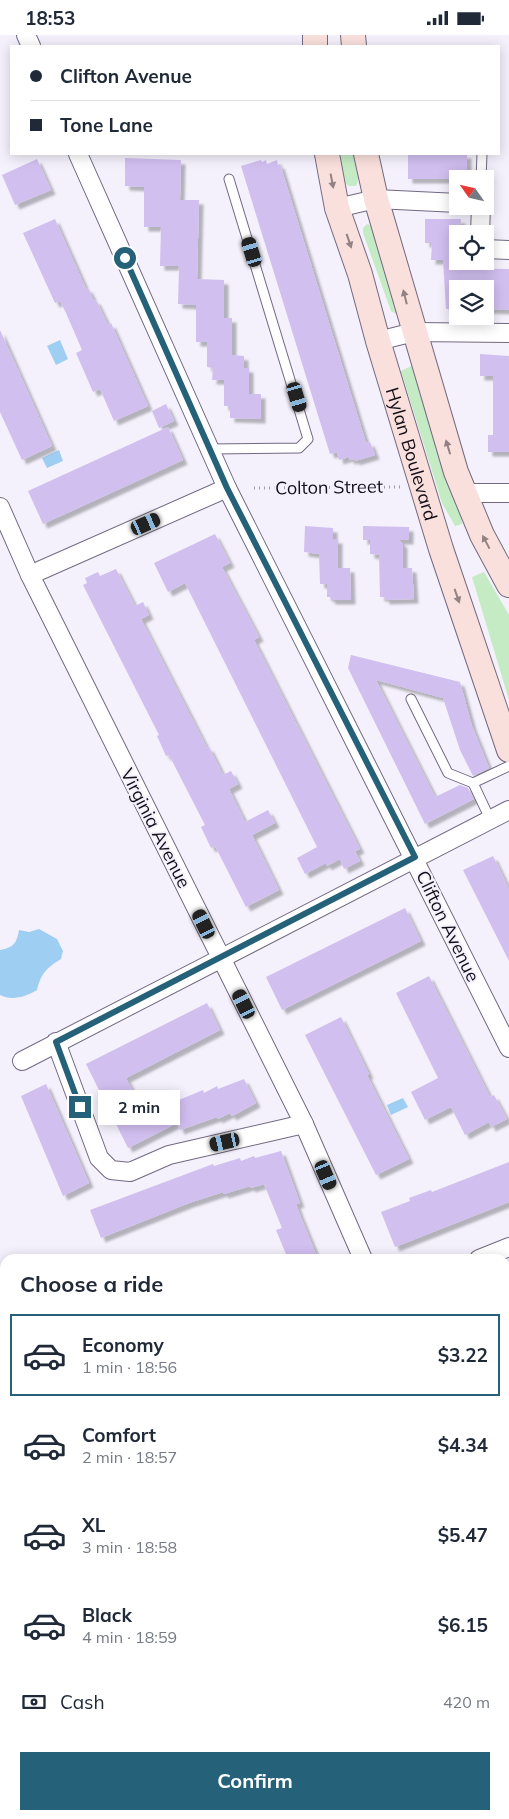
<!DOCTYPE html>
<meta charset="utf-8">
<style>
body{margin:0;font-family:Mulish,sans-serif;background:#f2f2f3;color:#1f2937;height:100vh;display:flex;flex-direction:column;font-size:19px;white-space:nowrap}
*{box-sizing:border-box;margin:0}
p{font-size:16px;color:#747a83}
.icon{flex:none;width:28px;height:28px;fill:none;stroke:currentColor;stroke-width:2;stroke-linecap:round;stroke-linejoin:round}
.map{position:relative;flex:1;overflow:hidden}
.side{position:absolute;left:0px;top:1219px;width:510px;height:566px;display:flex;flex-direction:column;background:#fff;border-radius:15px 15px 0 0;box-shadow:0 2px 12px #0003}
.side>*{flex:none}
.banner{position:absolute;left:10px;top:10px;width:490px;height:110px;border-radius:0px;box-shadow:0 2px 12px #0003;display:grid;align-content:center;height:110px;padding:0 20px;background:#fff}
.needle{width:32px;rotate:304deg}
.controls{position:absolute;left:449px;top:135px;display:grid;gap:10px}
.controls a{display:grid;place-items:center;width:45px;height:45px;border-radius:0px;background:#fff;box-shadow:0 2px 12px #0003;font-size:25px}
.end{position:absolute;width:22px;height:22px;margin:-11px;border:6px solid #256279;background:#fff;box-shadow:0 0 0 2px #fff}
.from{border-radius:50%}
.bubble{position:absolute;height:35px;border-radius:0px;background:#fff;box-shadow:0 2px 12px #0003;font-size:16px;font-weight:700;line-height:35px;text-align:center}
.car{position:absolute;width:15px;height:30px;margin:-15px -8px;border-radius:6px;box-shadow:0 0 4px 1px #0007;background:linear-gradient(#222 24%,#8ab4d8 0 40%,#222 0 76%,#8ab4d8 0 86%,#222 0)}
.banner b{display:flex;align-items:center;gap:18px;height:48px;font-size:19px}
.banner b+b{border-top:1px solid #e0e1e3}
.banner i{width:12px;height:12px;background:#1f2937}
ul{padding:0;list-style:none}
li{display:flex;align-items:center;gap:15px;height:82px;margin:0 10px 8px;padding:0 10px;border:2px solid transparent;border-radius:0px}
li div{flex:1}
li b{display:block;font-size:19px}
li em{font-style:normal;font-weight:700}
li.selected{border-color:#256279}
li>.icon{width:45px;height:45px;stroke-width:1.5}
h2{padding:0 20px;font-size:22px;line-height:60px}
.pay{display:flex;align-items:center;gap:12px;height:55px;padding:0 20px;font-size:19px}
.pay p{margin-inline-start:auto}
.primary-button{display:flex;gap:10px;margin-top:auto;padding:10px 20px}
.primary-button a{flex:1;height:58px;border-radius:0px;background:#256279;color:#fff;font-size:20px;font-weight:700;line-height:58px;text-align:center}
.status{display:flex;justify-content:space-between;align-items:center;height:35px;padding:0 25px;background:#fff;direction:ltr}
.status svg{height:14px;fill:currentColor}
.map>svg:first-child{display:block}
.green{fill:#c5ebc4}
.water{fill:#9ecef1}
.building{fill:#d1bff0;filter:url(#shadow)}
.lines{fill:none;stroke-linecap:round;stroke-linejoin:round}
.lane-casing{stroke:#726981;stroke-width:11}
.street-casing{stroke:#726981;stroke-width:20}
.secondary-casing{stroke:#726981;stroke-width:26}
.primary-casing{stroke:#a06862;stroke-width:30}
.highway-casing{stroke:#a06862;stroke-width:30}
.path{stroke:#9e9ba5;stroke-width:3;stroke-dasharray:1 4;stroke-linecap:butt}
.lane{stroke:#fff;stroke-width:9}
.street{stroke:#fff;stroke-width:18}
.secondary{stroke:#fae0dc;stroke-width:24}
.primary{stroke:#f4c1b9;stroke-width:28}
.highway{stroke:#ed988b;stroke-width:28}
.rail{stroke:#8b8892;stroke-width:4;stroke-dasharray:10 5;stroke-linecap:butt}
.oneway{fill:#928283}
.route{stroke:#256279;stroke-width:6}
.labels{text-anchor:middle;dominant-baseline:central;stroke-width:4;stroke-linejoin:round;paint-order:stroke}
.street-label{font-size:18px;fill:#120e17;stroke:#f4f1fc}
</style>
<div class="status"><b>18:53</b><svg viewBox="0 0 49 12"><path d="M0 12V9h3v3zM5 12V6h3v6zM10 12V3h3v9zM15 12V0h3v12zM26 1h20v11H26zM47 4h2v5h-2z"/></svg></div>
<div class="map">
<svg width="509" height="1784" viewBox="0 0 509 1784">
<defs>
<filter id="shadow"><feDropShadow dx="4.5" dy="4.5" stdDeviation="1" flood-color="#0004"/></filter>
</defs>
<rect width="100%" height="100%" fill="#f4f1fc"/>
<g class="green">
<polygon points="339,119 354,119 359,143 356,151 349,151 344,147"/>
<polygon points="367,189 373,191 398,278 396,279 391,276 363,198 363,193"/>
<polygon points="415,329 461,479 462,489 455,491 442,468 401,336"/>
<polygon points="484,537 509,580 509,665 472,542"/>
<polygon points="509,1525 509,1559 505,1564 505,1537"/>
<polygon points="509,1598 509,1634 505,1640 505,1605"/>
<polygon points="242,1780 360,1780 358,1784 243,1784"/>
</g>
<g class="water">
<polygon points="60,305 68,324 56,330 47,311"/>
<polygon points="59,415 63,426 47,433 42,423"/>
<path d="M39 894 57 904 63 916 61 924C46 933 41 939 37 955 25 962 12 966 0 960V915C13 913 17 908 19 895L29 897Z"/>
<polygon points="403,1063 408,1072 391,1080 387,1070"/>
</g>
<g class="building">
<rect x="408" y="119" width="59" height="25"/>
<polygon points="125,123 181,125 180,165 199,165 197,244 224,245 224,283 232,283 232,320 244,321 244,333 249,333 249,359 261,359 261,384 230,383 230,371 224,371 224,345 212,345 213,333 207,332 207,307 196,307 196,270 178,269 179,231 160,231 161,192 144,192 144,152 125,151"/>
<polygon points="37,124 51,155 15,170 2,140"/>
<polygon points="261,125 262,127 266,125 267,129 277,125 278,130 280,129 366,408 370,407 375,420 355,426 355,424 350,425 349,422 339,425 337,417 330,419 241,131"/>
<polygon points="55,184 86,254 88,253 94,266 96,265 108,290 111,288 148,371 114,386 100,354 93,357 76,318 82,315 66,278 60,266 55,268 23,198"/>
<polygon points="425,184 461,184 460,199 458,199 458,226 462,226 462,233 509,234 509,275 485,274 485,254 458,254 458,274 446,274 443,225 431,225 432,208 425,208"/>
<polygon points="0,295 52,411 22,425 0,377"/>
<polygon points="480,319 509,321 509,417 488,417 488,400 493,400 493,341 480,341"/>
<polygon points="166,369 174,386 159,393 152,376"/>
<polygon points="168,392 183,425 43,489 28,456"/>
<polygon points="305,491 333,493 333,504 338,504 338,533 350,533 351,565 331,565 330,562 327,562 327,549 320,549 319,519 304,517"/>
<polygon points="363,491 409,492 409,505 399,505 403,509 403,533 412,533 414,564 385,565 385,562 380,562 379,520 370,519 370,505 363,505"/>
<polygon points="215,499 230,528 222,532 259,602 254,605 360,814 355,816 360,826 344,834 340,824 327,831 326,828 305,839 297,823 317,812 185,548 168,557 154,528"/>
<polygon points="116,534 135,571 143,567 149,580 141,584 207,713 209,712 223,740 231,736 238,749 229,754 245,787 268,775 275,788 252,800 279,855 246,872 215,811 211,813 201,792 205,790 169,720 166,721 157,701 159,700 83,550 87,548 85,543 98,537 100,541"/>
<polygon points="351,620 460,647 472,691 489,733 473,741 460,715 443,663 376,645 435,762 460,750 468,753 474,764 425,789 348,633"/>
<polygon points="493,821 509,854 509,926 463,835"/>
<polygon points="405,873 421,906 282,975 266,942"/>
<polygon points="429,941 490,1062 494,1060 507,1084 491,1092 489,1087 465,1100 451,1072 425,1085 411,1057 438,1043 396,958"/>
<polygon points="207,968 220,995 126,1043 145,1080 178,1062 179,1065 203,1055 204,1058 217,1051 218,1054 244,1044 256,1068 232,1081 230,1078 218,1084 217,1082 180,1095 177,1088 128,1113 86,1029"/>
<polygon points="341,982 369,1039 367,1040 409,1124 376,1140 305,1000"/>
<polygon points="46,1049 89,1148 63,1161 21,1061"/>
<polygon points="281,1116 300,1168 296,1169 300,1180 318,1224 288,1224 276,1195 282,1193 264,1149 251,1153 250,1151 224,1159 223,1157 189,1168 101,1203 90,1175 213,1129 214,1131 240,1123 241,1126 254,1121 255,1123"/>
<polygon points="509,1127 509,1167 395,1212 381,1177 410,1166 409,1163 431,1155 432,1157"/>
</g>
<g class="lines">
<defs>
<g id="lane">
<polyline points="481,144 482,119"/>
<polyline points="210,414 299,413 308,404 229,144"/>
<polyline points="411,664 448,738 473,748"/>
<polyline points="490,784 473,748 509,731"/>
</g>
<g id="street">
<polyline points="26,0 31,11"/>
<polyline points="78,119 227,453 509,1013"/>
<polyline points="337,173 376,164 458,168"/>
<polyline points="480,199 481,171"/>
<polyline points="485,214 509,215"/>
<polyline points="378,306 414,297 509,298"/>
<polyline points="464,458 509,458"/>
<polyline points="0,472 30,540 304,1089 363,1224"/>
<polyline points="30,540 227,453"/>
<polyline points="56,1007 99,1123 111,1135 130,1137 169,1120 304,1089"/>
<polyline points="22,1026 509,775"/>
<polyline points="479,1224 509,1212"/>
<polyline points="0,1692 5,1691"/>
<polyline points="94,1780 96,1784"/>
<polyline points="7,1784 21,1780"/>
</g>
<g id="secondary">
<polyline points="315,0 315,11"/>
<polyline points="353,0 354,11"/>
<path id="s1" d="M327 119 337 173 360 239 378 306 441 514 509 715"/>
<polyline points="366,119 376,164 456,437 482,500 509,550"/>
</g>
<polyline id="primary" points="505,1466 509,1454"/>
<g id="highway">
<polyline points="505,1582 509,1576"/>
<polyline points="505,1697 509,1691"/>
<polyline points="380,1784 383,1780"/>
<polyline points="443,1784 445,1780"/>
</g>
</defs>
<use href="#lane" class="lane-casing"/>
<use href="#street" class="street-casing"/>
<use href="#secondary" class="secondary-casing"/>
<use href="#primary" class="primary-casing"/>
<use href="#highway" class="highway-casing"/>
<polyline class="path" points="254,453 401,452"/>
<use href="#lane" class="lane"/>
<use href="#street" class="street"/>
<use href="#secondary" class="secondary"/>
<use href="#primary" class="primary"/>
<use href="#highway" class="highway"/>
<g class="rail">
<polyline points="0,1314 5,1324"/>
<polyline points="0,1334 5,1345"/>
<polyline points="207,1780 209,1784"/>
<polyline points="218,1780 219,1784"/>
</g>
</g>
<defs><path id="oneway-solid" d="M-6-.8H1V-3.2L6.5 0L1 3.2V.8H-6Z" transform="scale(1.25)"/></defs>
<g class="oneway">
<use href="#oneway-solid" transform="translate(332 146) rotate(79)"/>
<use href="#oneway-solid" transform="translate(349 206) rotate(71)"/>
<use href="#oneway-solid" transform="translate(405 262) rotate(-104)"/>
<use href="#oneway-solid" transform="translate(448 412) rotate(-107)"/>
<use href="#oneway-solid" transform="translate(486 507) rotate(-118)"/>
<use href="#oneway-solid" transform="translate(457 561) rotate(71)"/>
</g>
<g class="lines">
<polyline class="route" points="80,1072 56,1007 415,822 227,453 125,223"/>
</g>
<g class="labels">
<g class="street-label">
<text stroke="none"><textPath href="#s1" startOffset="312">Hylan Boulevard</textPath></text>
<text transform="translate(329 452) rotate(-1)">Colton Street</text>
<text transform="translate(156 793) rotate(63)">Virginia Avenue</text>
<text transform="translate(448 891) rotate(64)">Clifton Avenue</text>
</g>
</g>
</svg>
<div class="controls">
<a><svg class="needle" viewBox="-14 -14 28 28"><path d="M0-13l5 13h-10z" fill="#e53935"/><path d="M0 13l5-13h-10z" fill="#747a83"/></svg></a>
<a><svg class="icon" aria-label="locate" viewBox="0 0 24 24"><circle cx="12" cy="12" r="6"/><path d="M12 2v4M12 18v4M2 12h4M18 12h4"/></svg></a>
<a><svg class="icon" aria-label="layers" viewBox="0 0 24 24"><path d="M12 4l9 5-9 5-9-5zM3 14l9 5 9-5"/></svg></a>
</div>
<i class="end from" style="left:125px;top:223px"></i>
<i class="end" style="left:80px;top:1072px"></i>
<div class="bubble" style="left:98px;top:1055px;width:82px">2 min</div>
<i class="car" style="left:252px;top:217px;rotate:343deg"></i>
<i class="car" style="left:297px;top:362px;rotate:163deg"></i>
<i class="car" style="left:146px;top:489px;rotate:66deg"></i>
<i class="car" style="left:204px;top:889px;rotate:334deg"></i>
<i class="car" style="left:244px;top:969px;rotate:334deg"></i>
<i class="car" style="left:225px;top:1107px;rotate:257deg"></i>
<i class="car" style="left:326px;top:1140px;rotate:157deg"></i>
<div class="banner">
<b><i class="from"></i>Clifton Avenue</b>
<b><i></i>Tone Lane</b>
</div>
<section class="side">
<h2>Choose a ride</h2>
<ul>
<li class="selected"><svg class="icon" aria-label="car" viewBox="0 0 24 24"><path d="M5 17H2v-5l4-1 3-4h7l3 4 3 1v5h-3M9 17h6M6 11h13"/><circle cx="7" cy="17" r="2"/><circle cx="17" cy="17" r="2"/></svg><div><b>Economy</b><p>1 min · 18:56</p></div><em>$3.22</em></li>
<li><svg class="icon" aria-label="car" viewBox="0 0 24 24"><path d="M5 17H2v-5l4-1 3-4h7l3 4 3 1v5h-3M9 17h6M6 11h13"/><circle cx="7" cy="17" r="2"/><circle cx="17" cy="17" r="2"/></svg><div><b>Comfort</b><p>2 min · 18:57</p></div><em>$4.34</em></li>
<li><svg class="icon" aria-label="car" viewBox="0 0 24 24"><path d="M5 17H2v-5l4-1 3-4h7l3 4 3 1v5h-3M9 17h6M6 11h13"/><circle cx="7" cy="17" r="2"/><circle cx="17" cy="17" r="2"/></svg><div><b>XL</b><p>3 min · 18:58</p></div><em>$5.47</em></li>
<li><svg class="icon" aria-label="car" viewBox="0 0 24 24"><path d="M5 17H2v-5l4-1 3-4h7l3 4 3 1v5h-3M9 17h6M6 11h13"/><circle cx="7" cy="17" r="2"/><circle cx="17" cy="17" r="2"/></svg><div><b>Black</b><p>4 min · 18:59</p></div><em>$6.15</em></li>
</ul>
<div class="pay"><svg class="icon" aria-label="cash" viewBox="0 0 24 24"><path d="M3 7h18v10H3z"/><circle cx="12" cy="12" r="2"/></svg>Cash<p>420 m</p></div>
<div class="primary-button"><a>Confirm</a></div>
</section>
</div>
